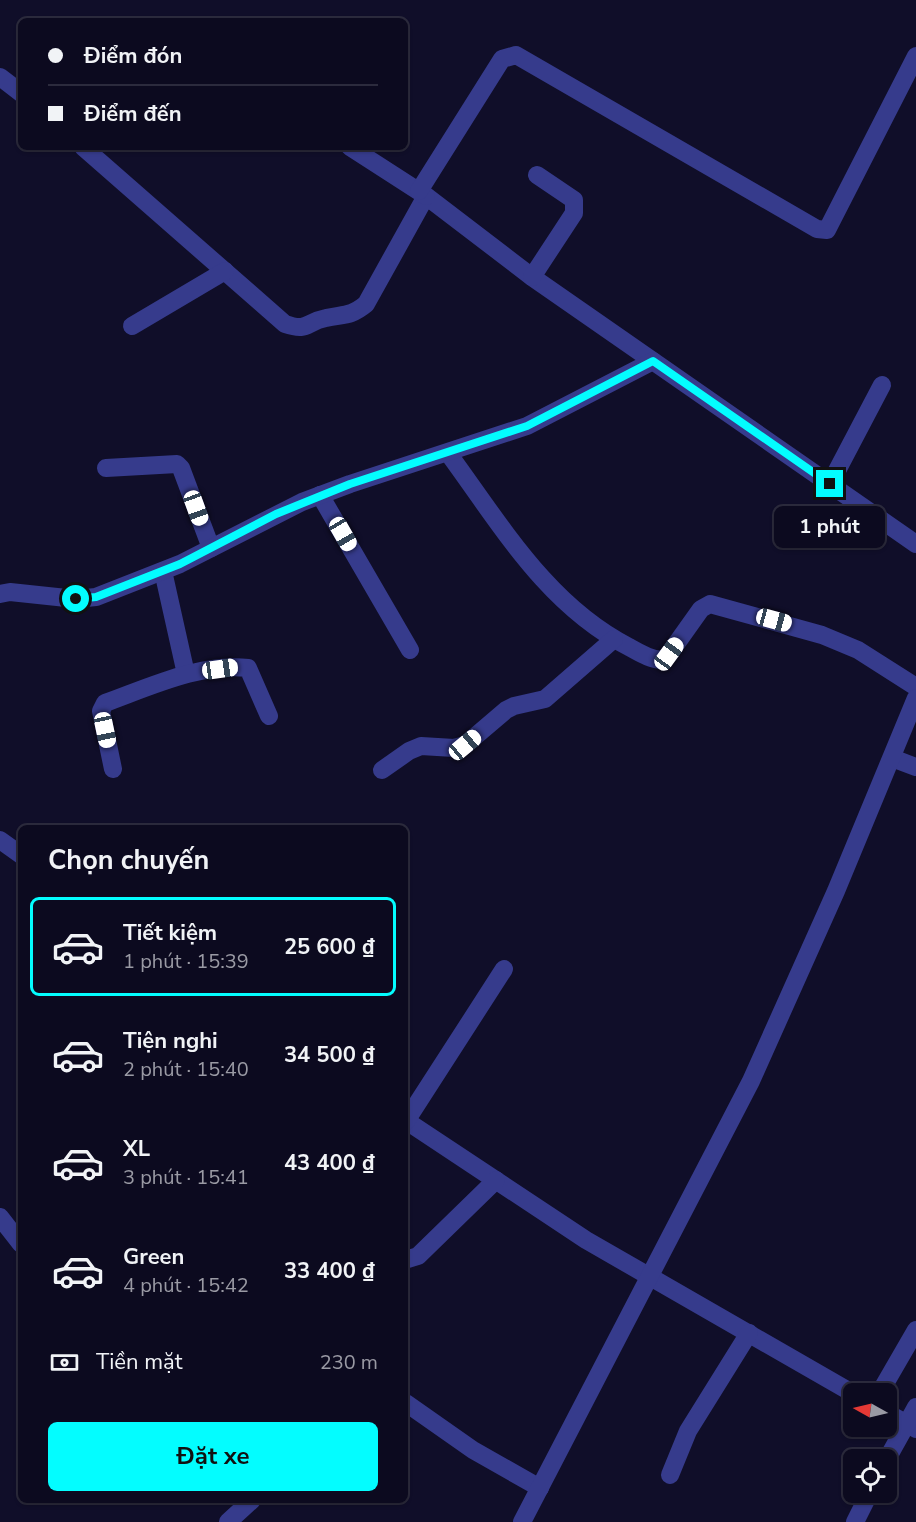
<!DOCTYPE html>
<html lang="vi">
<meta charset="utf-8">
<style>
body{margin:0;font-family:"Nunito Sans",sans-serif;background:#151328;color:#f1f3f6;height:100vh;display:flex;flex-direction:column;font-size:22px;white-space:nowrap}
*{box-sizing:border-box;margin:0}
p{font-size:20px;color:#9a9aa4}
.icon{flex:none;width:33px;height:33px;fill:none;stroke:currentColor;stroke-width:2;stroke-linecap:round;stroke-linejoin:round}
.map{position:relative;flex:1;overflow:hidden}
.panel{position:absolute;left:18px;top:825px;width:390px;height:678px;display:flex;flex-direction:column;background:#0c0a1f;border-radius:9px;box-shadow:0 2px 4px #0004,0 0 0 2px #2c2b3d}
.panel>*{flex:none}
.guide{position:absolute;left:18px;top:18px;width:390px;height:132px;border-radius:9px;box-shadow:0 2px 4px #0004,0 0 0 2px #2c2b3d;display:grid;align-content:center;height:132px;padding:0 30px;background:#0c0a1f}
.needle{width:39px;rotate:278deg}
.tools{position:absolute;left:843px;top:1383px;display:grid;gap:12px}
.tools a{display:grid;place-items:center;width:54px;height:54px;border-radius:9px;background:#0c0a1f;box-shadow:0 2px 4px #0004,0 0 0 2px #2c2b3d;font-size:30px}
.end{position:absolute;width:27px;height:27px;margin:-14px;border:8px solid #03fdff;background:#111;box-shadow:0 0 0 3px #111}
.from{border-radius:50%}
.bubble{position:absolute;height:42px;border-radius:9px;background:#0c0a1f;box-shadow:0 2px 4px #0004,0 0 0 2px #2c2b3d;font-size:20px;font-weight:700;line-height:42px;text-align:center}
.car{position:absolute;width:18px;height:36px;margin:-18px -9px;border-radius:8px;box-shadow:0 0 4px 2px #0007;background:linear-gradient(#fff 24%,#345 0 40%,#fff 0 76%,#345 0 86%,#fff 0)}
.guide b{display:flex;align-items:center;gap:21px;height:57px;font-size:22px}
.guide b+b{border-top:2px solid #2c2b3d}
.guide i{width:15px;height:15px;background:#f1f3f6}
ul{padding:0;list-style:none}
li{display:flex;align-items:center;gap:18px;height:99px;margin:0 12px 9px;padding:0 18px;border:3px solid transparent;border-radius:9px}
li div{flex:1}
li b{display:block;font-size:22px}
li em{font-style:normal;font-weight:700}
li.active{border-color:#03fdff}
li>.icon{width:54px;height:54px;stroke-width:1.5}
h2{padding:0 30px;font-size:27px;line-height:72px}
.pay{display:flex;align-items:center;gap:15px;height:66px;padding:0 30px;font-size:22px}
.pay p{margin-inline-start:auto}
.cta{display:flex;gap:12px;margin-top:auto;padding:12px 30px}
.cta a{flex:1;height:69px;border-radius:9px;background:#03fdff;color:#111;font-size:24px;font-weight:700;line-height:69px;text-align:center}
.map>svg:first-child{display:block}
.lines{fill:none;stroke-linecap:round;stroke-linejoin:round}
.minor{stroke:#363b8c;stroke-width:18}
.route{stroke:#03fdff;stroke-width:8}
</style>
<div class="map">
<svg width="916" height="1522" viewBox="0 0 916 1522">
<rect width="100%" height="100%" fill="#100e29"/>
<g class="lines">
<g class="minor">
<polyline points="0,77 21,93"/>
<path d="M83 147 285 324C309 332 305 322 326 318 344 314 350 317 366 304L426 196 532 277 916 544"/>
<polyline points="350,147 426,196"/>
<polyline points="419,191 502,59 516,55 817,229 827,230 916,56"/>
<polyline points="532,277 574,213 574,200 537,175"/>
<polyline points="132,326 225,271"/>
<path d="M448 453C501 525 547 605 629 647 640 653 651 660 663 660L669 654 701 609 710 604 822 635 858 650 916 687"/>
<polyline points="106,468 177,464 181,468 211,548"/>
<polyline points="830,484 882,385"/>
<polyline points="320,495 410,650"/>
<polyline points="163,571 186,674"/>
<polyline points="0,594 10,592 76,599 96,597 180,564 302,502 350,484 527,426 653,361"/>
<polyline points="892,758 916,767"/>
<path d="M113 769 101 711 105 703C147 688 202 662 248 668L269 716"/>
<polyline points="382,770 409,751 421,746 454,748 465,745 506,710 514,706 545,699 614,639"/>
<polyline points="0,840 21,855"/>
<polyline points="405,1120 586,1240 854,1394"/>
<polyline points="406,1121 504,969"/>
<polyline points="0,1217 21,1244"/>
<polyline points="405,1260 418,1256 496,1180"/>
<polyline points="879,1394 916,1330"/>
<polyline points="406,1403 473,1450 540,1488"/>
<polyline points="886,1412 916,1429"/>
<polyline points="886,1461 916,1407"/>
<polyline points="670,1475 688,1431 749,1333"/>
<polyline points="228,1522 252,1500"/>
<polyline points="522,1522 751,1081 836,891 916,698"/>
<polyline points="855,1522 870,1492"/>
</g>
</g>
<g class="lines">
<polyline class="route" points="76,599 96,597 180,564 276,514 350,484 527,426 653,361 830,484"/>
</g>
</svg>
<div class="tools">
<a><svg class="needle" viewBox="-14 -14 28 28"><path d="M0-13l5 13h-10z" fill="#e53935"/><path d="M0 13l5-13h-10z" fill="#9a9aa4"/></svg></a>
<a><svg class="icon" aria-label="locate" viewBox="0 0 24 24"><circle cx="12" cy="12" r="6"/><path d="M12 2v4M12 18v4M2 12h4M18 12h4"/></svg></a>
</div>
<i class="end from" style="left:76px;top:599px"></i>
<i class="end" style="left:830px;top:484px"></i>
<div class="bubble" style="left:774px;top:506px;width:111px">1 phút</div>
<i class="car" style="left:196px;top:508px;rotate:160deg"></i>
<i class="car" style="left:343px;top:534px;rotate:150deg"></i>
<i class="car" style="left:774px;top:620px;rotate:105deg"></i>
<i class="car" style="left:669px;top:654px;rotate:36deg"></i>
<i class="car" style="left:220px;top:669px;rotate:82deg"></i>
<i class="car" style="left:105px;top:730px;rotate:168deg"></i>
<i class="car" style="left:465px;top:745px;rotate:50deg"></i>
<div class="guide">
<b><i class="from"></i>Điểm đón</b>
<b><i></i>Điểm đến</b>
</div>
<section class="panel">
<h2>Chọn chuyến</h2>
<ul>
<li class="active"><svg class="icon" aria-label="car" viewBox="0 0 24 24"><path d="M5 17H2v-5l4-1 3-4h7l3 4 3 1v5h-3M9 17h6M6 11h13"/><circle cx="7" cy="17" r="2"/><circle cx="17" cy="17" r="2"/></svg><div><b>Tiết kiệm</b><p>1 phút · 15:39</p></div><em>25 600 ₫</em></li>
<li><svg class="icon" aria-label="car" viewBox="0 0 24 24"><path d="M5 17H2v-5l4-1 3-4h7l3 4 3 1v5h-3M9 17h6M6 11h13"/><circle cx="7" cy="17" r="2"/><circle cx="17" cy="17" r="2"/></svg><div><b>Tiện nghi</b><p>2 phút · 15:40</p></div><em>34 500 ₫</em></li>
<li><svg class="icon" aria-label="car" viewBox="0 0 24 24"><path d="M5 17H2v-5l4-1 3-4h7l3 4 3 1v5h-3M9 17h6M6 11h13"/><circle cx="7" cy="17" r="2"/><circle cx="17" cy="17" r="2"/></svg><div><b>XL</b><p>3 phút · 15:41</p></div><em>43 400 ₫</em></li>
<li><svg class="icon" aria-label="car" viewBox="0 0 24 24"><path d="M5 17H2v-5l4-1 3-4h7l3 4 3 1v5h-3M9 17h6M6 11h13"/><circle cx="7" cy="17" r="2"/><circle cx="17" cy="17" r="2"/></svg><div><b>Green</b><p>4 phút · 15:42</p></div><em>33 400 ₫</em></li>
</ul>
<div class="pay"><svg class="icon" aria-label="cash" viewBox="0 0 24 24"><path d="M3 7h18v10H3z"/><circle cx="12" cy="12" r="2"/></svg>Tiền mặt<p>230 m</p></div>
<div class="cta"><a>Đặt xe</a></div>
</section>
</div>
